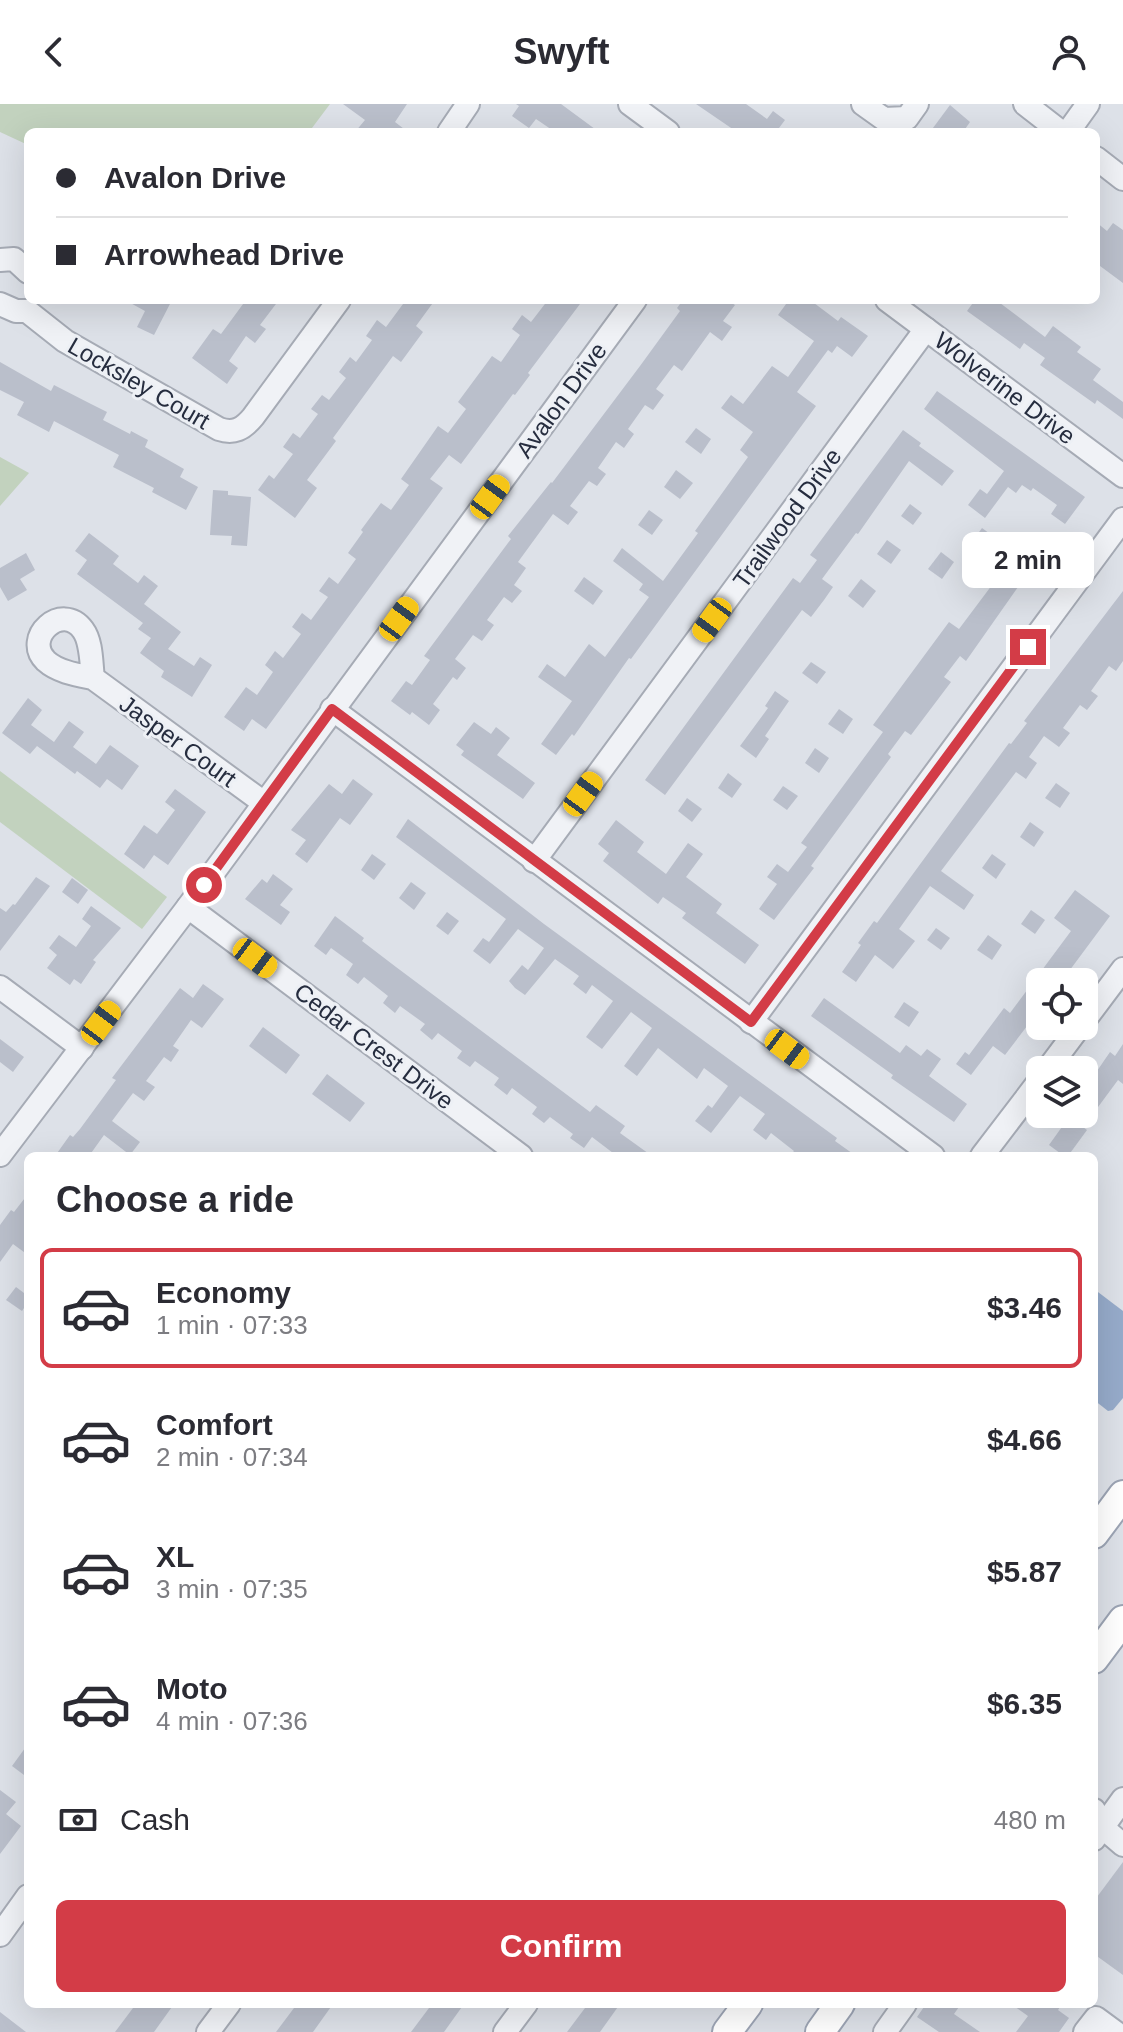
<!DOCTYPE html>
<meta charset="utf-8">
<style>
body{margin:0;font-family:Helvetica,sans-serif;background:#f7f7f7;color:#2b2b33;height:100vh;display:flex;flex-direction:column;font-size:30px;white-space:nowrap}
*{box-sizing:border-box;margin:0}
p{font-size:26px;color:#7c7c81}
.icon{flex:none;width:44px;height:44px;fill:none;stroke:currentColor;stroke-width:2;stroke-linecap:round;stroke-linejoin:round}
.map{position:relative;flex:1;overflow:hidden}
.drawer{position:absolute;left:24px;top:1048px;width:1074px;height:856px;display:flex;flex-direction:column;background:#fff;border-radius:12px;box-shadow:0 8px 32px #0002}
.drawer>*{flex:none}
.hud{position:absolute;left:24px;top:24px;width:1076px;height:176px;border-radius:12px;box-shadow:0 8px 32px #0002;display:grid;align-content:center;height:176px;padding:0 32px;background:#fff}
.tools{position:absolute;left:1026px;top:864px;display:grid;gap:16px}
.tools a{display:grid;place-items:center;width:72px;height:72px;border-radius:12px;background:#fff;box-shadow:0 8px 32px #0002;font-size:40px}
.end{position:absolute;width:36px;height:36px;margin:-18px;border:10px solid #d33c47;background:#fff;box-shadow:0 0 0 4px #fff}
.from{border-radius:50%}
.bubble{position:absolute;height:56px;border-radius:12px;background:#fff;box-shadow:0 8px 32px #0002;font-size:26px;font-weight:800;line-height:56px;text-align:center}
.car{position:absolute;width:24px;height:48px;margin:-24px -12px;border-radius:10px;box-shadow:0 0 6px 2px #0007;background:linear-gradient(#f5c518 24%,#345 0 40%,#f5c518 0 76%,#345 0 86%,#f5c518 0)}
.hud b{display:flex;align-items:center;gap:28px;height:76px;font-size:30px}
.hud b+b{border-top:2px solid #e1e1e2}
.hud i{width:20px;height:20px;background:#2b2b33}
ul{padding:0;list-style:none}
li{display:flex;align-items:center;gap:24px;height:120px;margin:0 16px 12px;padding:0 16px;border:4px solid transparent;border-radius:12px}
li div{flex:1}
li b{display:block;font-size:30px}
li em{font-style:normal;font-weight:800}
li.active{border-color:#d33c47}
li>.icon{width:72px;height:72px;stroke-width:1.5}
h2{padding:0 32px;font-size:36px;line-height:96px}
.pay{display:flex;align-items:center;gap:20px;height:88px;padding:0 32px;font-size:30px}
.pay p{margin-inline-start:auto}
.cta{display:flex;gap:16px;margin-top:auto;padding:16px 32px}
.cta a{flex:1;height:92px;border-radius:12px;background:#d33c47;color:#fff;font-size:32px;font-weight:800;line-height:92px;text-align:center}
header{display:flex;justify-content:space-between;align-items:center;height:104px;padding:0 32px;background:#fff;font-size:36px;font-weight:800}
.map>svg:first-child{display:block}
.green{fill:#c2d2be}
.water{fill:#96abca}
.building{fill:#babfcb}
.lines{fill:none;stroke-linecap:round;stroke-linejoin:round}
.minor-casing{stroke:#a6abb5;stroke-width:26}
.major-casing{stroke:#9ca4b4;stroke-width:32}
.minor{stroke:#f0f2f6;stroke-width:22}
.major{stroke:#fff;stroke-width:28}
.route{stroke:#d33c47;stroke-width:10}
.labels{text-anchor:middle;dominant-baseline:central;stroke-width:6;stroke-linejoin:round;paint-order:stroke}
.street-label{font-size:24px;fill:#262d3f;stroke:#edf0f5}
</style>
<header><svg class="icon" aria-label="back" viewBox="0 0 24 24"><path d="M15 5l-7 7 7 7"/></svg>Swyft<svg class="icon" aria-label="person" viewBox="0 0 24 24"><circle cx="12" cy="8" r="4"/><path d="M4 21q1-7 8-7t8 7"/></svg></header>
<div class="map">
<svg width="1123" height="1928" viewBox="0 0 1123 1928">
<rect width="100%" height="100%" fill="#dde1e8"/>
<g class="green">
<polygon points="0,0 330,0 309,28 28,28 28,41 0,28"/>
<polygon points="0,353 29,369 0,402"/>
<polygon points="0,667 167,793 142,825 0,718"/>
</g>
<polygon class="water" points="1094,1185 1123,1207 1123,1294 1113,1306 1108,1307 1094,1296"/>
<g class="building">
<polygon points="343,0 407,0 395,18 408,28 355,28 365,16"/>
<polygon points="516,0 561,0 599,28 555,28 536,15 529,24 512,12 519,2"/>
<polygon points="696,0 746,0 767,15 773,7 785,16 779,24 784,28 737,28"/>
<polygon points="950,1 970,18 963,28 930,28"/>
<polygon points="1096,118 1107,127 1113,119 1123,126 1123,179 1096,159"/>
<polygon points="125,196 172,196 154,231 137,223 145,207"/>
<polygon points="246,196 279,196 260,221 266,225 255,239 246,232 229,257 238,264 227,280 192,254 213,225 221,230"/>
<polygon points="406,196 435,196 416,222 423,228 401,258 393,252 333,334 336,337 307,376 317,384 295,414 258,386 269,371 274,375 293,350 283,343 293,329 300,334 318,310 311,305 322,291 329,296 346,274 339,268 350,253 356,258 372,236 366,232 377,216 386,223"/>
<polygon points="548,196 583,196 528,269 530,271 515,291 513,290 461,360 449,351 430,375 443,384 266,625 252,615 244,627 224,613 246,583 257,591 273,568 265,561 275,547 283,554 301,530 292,523 302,509 311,516 328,493 319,487 329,473 338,480 356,455 348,449 363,428 361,426 381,399 391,406 409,381 401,375 438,322 448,329 466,305 458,298 492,252 501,258 520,231 512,225 522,211 531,218"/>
<polygon points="683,196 727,196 735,201 723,217 732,223 722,237 710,228 682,267 674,261 656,285 664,291 653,306 645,301 628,325 634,330 624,344 616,338 598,364 606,370 597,382 589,377 570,402 578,408 568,421 553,410 518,458 526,464 514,481 522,487 512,499 504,493 487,516 494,521 482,537 473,531 455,555 466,564 457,576 453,573 433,600 440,606 429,621 412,608 410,611 391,597 406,577 412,581 430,556 424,552 511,435 508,432 551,378 552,379 640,262 680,207 677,204"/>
<polygon points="789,196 810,196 838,217 841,213 868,232 852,253 837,242 832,249 828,246 797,288 816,302 631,555 629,554 574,632 572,630 556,651 541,640 572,597 538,573 547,560 565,573 589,540 605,553 649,493 639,486 643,480 613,457 622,444 663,477 698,429 695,427 748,353 740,346 753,328 721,304 731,291 743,300 772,262 788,273 814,237 778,211"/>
<polygon points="975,196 996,196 1045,233 1053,222 1081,243 1077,248 1101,265 1093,276 1123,298 1123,315 1097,296 1095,300 1040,261 1045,254 1024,239 1020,245 967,207"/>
<polygon points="0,258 51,287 54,281 91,300 107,308 103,316 130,330 131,327 148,336 145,343 184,365 180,373 198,383 186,406 152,388 154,384 113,363 119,351 54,317 49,328 17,311 24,298 0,286"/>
<polygon points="937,287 1085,393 1065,420 1051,410 1057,401 1033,384 1031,387 1022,381 1016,389 1008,383 985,414 968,401 980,385 987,390 1004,367 924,305"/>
<polygon points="696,324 711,335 701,350 685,338"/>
<polygon points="903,326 921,339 919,342 954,367 942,382 909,357 858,430 856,429 822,475 833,483 824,496 811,513 802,506 665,691 645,676 793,474 800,479 817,456 810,451"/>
<polygon points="676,366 693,379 680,395 664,383"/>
<polygon points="213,386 228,387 228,391 251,393 247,442 231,441 232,432 210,431"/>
<polygon points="910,400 922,409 913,421 901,412"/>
<polygon points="649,406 663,416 652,431 638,421"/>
<polygon points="982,424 997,435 989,446 974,435"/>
<polygon points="89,429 119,452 113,460 138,479 144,471 158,482 144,500 181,528 168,545 194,562 200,553 212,561 192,593 161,573 164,567 140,549 151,534 138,525 143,519 77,470 87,456 75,447"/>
<polygon points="887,436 901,446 891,460 877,450"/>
<polygon points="941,448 954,458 942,475 928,465"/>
<polygon points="26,449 35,466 20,475 27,486 8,497 0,483 0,464"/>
<polygon points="1013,453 1030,466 966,557 960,552 944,573 951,578 911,631 905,627 888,650 891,653 811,762 814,764 774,816 759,805 777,780 767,773 777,760 788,768 807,743 801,739 883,628 873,621 949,518 959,525"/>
<polygon points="584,473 603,487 593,501 574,487"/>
<polygon points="861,475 876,487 863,504 848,492"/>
<polygon points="1123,487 1123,557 1116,567 1109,562 1091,587 1098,592 1087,606 1080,601 1063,624 1070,629 1059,643 1044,632 1029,653 1037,659 1026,675 1016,668 941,767 974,791 964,806 930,782 899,825 915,837 893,865 875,851 856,878 842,868 861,841 858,839 874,817 877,819 1009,639 1011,640 1027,619 1024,617"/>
<polygon points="811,558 826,568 817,580 802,569"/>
<polygon points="775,587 789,597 765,632 769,635 756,654 740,642 768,604 765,602"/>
<polygon points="28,594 42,606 31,621 54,638 69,617 84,628 73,643 96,660 110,641 139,662 122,686 107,675 100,684 77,667 75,670 37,642 30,650 2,629"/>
<polygon points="839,605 853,615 843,630 828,620"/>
<polygon points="474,618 491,630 496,623 510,634 497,651 535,679 523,695 461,651 464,647 456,641"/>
<polygon points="815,644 829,654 819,669 805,659"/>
<polygon points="728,669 742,680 732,694 718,684"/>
<polygon points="353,675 373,690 350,721 340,714 307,759 295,750 306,736 291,726 329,680 342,690"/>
<polygon points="1056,679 1070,689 1060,704 1045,694"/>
<polygon points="783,682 798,692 787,706 773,696"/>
<polygon points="175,685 206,708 168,761 154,751 144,765 124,750 144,721 157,730 175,706 165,698"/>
<polygon points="687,694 702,705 692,718 678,707"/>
<polygon points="408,715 544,820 837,1034 835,1037 856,1052 790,1052 794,1047 771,1029 766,1036 753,1026 765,1010 740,992 711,1029 695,1017 708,1001 712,1004 728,982 704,964 697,975 658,944 637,972 624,962 652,924 631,908 602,945 586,933 613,897 592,881 586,890 573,880 579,872 555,855 525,891 515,884 509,877 522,861 528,866 544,844 518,825 490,860 473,847 483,834 489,838 506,815 396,733"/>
<polygon points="616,716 644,738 637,748 666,770 688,739 703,750 686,773 722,800 716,809 759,841 745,860 682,814 686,809 663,793 658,800 603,757 609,749 598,740"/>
<polygon points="1030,718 1044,728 1034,743 1020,733"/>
<polygon points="372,750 386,760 374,776 361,766"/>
<polygon points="992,750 1006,760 996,775 982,764"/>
<polygon points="273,770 293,785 280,801 290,808 281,821 245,795 262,775 267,779"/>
<polygon points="36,773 50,782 0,847 0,804 6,808 13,800 15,801"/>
<polygon points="72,774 88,786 78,800 62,788"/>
<polygon points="411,778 426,789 414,806 399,794"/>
<polygon points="1075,786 1110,812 1061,878 1040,878 1040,905 1005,951 993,942 971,971 956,960 965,948 969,951 1004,904 1010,909 1071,827 1054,814"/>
<polygon points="91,802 121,824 93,856 96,858 81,880 74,875 70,881 47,864 57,851 49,844 59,831 76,843 91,822 82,815"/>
<polygon points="1031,806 1045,816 1035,830 1021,820"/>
<polygon points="447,808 459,817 448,831 436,822"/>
<polygon points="335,812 364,834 362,837 396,863 590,1008 596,1001 625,1022 620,1029 652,1052 617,1052 592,1033 584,1044 570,1034 573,1030 550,1013 544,1019 532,1010 537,1003 512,984 507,991 494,981 499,974 475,957 470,963 457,954 462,947 438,929 432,936 420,926 425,920 400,902 395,909 383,899 388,892 364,873 358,880 346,871 353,860 331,844 326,851 314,842"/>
<polygon points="936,824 950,834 941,846 927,836"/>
<polygon points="988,831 1002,841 992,856 977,846"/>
<polygon points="203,880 224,895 202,924 191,916 173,942 179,946 171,958 164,953 146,977 155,983 144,997 133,989 112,1017 140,1038 130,1051 104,1031 89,1052 55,1052 70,1031 73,1033 80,1025 116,976 112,974 180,884 193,894"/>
<polygon points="824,894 900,949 906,941 921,952 927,945 941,955 929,972 967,1000 954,1018 891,974 893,971 811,912"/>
<polygon points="904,898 919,908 909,923 894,913"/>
<polygon points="263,923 300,951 286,970 249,942"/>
<polygon points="0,935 24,953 13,968 0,958"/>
<polygon points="1123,940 1123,980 1118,976 1084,1022 1084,986 1110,948 1115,952"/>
<polygon points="327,970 365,999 350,1018 312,990"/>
<polygon points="1069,1013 1087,1026 1068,1052 1064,1052 1049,1041"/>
<polygon points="28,1090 28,1151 13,1140 0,1158 0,1121 11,1106 14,1108"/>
<polygon points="16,1183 28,1192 28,1198 22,1207 6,1196"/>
<polygon points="28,1640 28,1674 12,1662"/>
<polygon points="0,1686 16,1698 6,1710 21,1722 0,1750"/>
<polygon points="1123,1758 1123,1871 1094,1850 1094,1797"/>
<polygon points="136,1900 174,1900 154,1928 115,1928"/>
<polygon points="297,1900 333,1900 313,1928 276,1928"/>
<polygon points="432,1900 464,1900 444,1928 411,1928"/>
<polygon points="588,1900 620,1900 600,1928 567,1928"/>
<polygon points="926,1900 961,1900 954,1910 980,1928 939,1928 917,1913"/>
<polygon points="1011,1900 1062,1900 1058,1906 1069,1914 1059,1928 1016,1928 1028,1912"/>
<polygon points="0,1908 26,1928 0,1928"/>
</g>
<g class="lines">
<defs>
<g id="minor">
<polyline points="630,0 668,28"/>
<polyline points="863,0 884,15 907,14 917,0"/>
<polyline points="1025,0 1061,28"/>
<polyline points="449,28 468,0"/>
<polyline points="1068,28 1088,0"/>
<polyline points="1096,54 1123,75"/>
<polyline points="0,156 14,155 28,168"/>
<polyline points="887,196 1123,372"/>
<path d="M0 200 16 207H27L65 237 219 325C234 330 243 325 253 313L339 196"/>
<path d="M93 574C91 560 92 538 83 526 62 497 22 534 46 557 58 568 78 571 93 574L264 699"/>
<polyline points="332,605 933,1052"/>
<polyline points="534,757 926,225"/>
<polyline points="188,803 521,1052"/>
<polyline points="0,883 82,944"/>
<polyline points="1084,917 1123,865"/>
<polyline points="751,918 1123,415"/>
<polyline points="1047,966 1080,922"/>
<polyline points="0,1051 188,803 635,196"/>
<polyline points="982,1052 1040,976"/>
<polyline points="1094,1706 1102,1723 1123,1741"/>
<polyline points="1094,1735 1123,1695"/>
<polyline points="0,1831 28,1792"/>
<polyline points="208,1928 229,1900"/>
<polyline points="505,1928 526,1900"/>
<polyline points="885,1928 905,1900"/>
<polyline points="1085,1928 1096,1914 1115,1928"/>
</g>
<g id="major">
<polyline points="1094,1430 1123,1391"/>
<polyline points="1094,1555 1123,1516"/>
<polyline points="727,1928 748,1900"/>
<polyline points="820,1928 840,1900"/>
</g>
</defs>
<use href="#minor" class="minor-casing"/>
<use href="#major" class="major-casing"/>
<use href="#minor" class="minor"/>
<use href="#major" class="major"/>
</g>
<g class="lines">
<polyline class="route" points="204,781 332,605 751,918 1028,543"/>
</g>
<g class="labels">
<g class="street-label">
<text transform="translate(139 279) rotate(30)">Locksley Court</text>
<text transform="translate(1005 284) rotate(37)">Wolverine Drive</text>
<text transform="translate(561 296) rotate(-54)">Avalon Drive</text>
<text transform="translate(787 414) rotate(-54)">Trailwood Drive</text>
<text transform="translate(178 637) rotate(36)">Jasper Court</text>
<text transform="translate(374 942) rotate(37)">Cedar Crest Drive</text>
</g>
</g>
</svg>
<div class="tools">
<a><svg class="icon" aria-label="locate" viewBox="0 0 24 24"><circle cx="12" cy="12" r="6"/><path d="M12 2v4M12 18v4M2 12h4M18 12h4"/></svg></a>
<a><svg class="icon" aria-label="layers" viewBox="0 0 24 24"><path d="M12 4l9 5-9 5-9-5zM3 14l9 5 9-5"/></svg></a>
</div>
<i class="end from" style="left:204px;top:781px"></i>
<i class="end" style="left:1028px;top:543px"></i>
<div class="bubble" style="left:962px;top:428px;width:132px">2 min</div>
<i class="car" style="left:490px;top:393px;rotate:36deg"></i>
<i class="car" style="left:399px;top:515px;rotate:36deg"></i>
<i class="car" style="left:712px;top:516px;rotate:216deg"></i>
<i class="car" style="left:583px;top:690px;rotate:36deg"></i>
<i class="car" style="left:255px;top:854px;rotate:127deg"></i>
<i class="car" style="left:101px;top:919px;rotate:37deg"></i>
<i class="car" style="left:787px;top:945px;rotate:127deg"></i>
<div class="hud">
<b><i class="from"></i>Avalon Drive</b>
<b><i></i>Arrowhead Drive</b>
</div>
<section class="drawer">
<h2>Choose a ride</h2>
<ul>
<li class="active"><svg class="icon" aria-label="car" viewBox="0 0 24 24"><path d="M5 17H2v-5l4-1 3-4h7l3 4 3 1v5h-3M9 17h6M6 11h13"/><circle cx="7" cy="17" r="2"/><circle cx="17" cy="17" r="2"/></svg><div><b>Economy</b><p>1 min · 07:33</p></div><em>$3.46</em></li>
<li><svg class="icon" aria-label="car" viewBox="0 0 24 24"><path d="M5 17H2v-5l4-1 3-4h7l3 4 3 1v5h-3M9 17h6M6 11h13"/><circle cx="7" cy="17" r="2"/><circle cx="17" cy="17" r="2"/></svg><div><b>Comfort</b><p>2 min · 07:34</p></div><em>$4.66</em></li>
<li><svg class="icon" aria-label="car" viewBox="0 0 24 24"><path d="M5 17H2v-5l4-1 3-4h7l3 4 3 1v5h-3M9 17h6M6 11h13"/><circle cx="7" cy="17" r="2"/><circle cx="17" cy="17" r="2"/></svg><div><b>XL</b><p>3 min · 07:35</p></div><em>$5.87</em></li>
<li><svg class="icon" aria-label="car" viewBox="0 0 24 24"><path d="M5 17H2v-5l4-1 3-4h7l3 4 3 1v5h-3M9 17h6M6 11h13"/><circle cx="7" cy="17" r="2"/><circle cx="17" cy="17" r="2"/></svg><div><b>Moto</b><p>4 min · 07:36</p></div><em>$6.35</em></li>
</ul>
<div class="pay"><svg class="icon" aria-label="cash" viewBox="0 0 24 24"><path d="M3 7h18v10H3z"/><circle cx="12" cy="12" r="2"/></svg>Cash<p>480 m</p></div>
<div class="cta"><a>Confirm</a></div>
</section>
</div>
